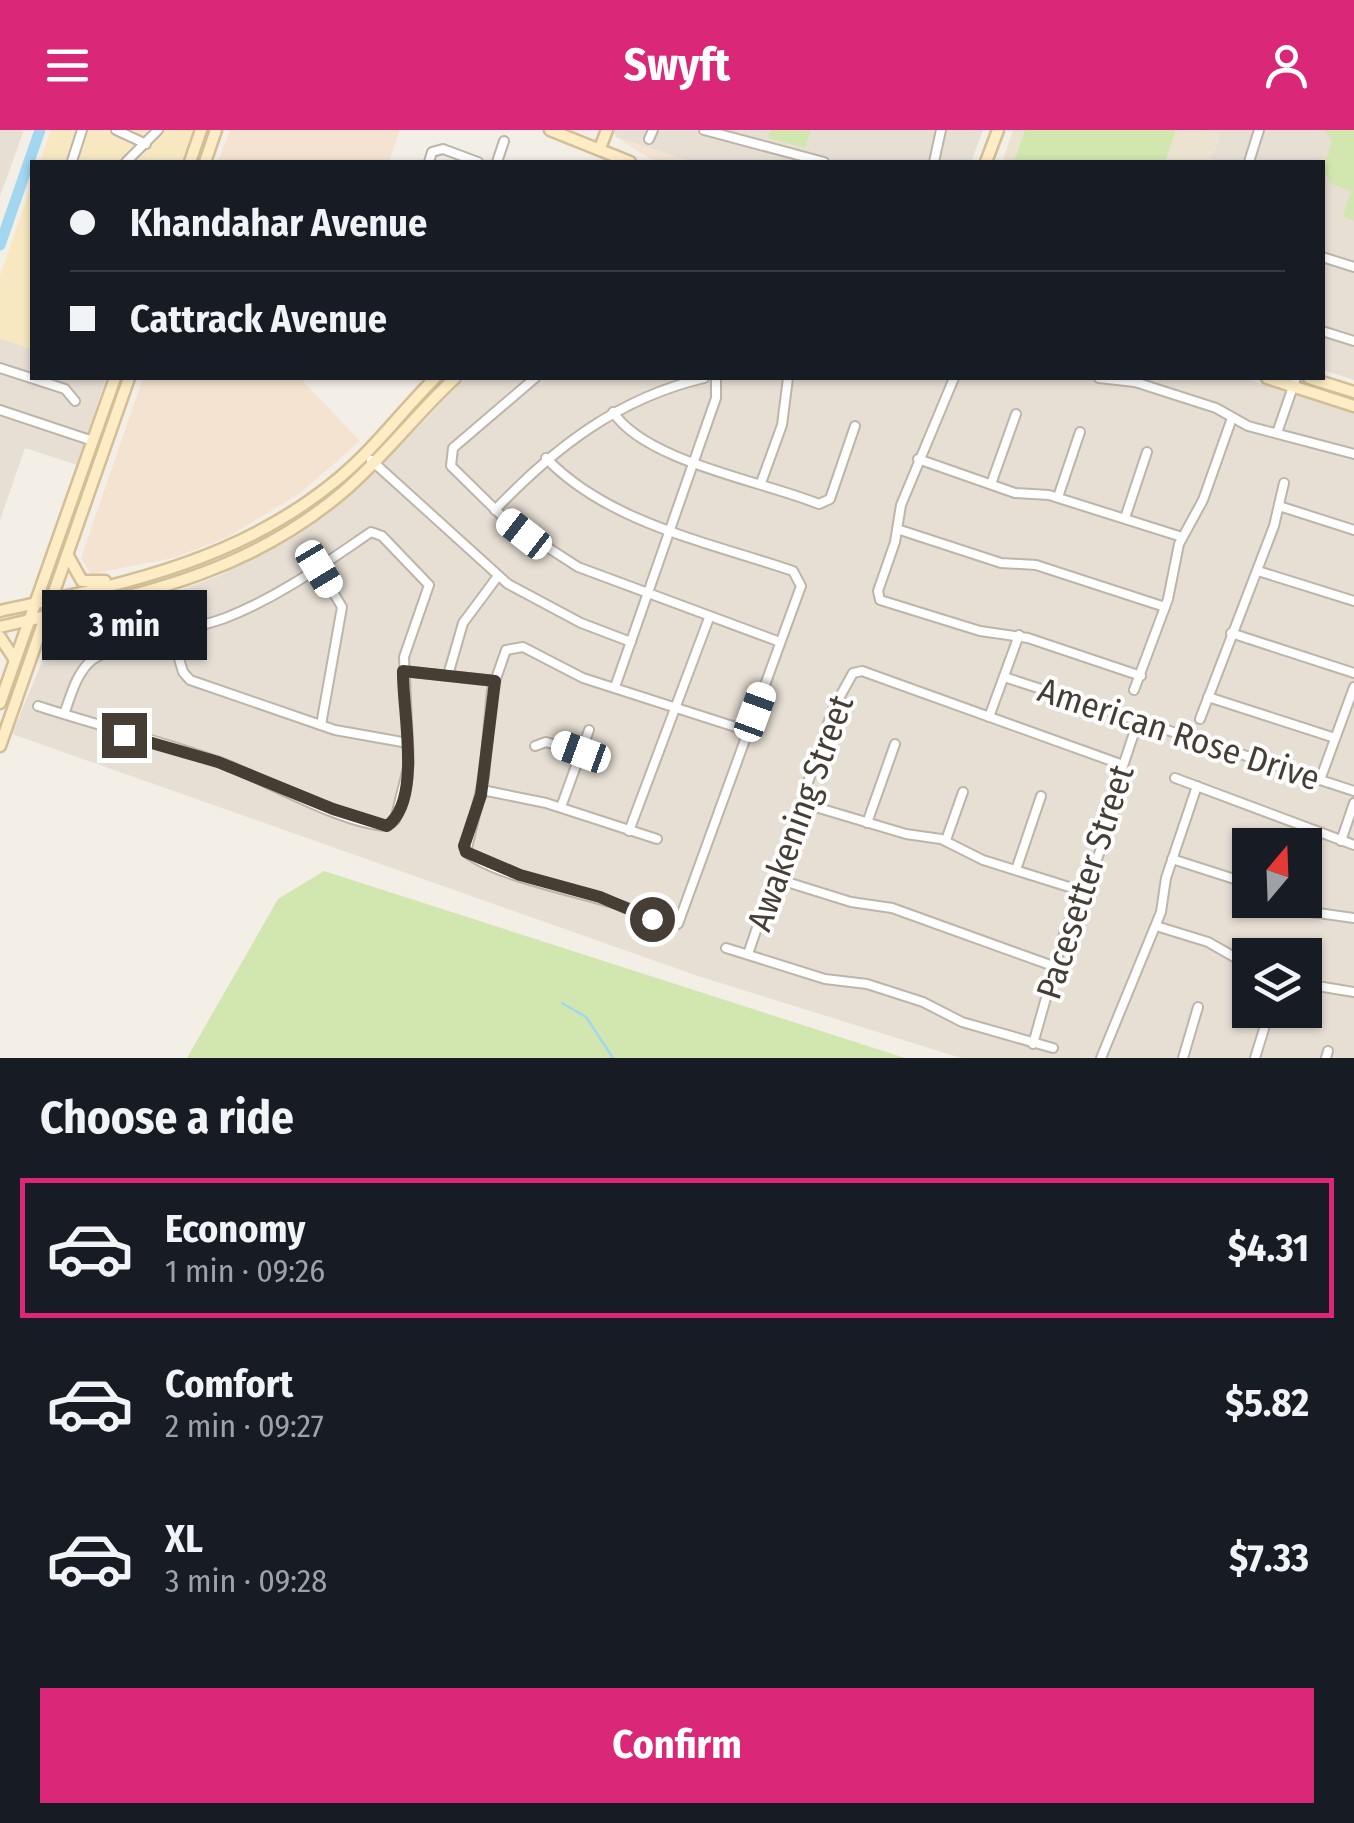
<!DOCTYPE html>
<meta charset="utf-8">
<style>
body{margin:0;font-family:"Fira Sans Condensed",sans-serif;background:#20242c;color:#f1f3f6;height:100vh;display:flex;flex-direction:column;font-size:38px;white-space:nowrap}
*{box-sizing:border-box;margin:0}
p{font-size:32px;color:#9ea1a6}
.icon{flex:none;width:55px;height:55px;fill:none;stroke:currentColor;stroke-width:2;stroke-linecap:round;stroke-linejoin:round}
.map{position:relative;height:928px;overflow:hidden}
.sheet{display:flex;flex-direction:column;background:#171b24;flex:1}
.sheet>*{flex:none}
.banner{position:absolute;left:30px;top:30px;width:1295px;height:220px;border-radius:0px;box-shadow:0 2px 8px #0004;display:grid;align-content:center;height:220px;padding:0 40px;background:#171b24}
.needle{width:65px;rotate:19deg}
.tools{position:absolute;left:1232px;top:698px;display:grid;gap:20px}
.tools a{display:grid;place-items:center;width:90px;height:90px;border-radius:0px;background:#171b24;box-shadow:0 2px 8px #0004;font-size:50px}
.end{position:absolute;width:45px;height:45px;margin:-22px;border:12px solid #463e35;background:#fff;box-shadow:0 0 0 5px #fff}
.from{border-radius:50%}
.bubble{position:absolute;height:70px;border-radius:0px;background:#171b24;box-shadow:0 2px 8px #0004;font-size:32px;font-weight:700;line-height:70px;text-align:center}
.car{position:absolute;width:30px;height:60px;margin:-30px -15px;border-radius:12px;box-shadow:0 0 8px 2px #0007;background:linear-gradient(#fff 24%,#345 0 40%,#fff 0 76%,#345 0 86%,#fff 0)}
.banner b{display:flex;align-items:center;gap:35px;height:95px;font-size:38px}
.banner b+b{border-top:2px solid #363941}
.banner i{width:25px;height:25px;background:#f1f3f6}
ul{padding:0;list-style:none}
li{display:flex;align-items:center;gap:30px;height:140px;margin:0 20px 15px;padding:0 20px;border:5px solid transparent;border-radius:0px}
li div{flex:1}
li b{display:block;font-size:38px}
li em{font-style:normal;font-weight:700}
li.on{border-color:#db2777}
li>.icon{width:90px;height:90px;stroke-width:1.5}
h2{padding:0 40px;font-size:45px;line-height:120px}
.button{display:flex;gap:20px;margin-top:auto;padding:20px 40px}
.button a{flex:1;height:115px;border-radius:0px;background:#db2777;color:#fff;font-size:40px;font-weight:700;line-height:115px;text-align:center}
header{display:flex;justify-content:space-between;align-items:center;height:130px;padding:0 40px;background:#db2777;color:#fff;font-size:45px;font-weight:700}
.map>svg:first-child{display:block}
.residential{fill:#e7dfd4;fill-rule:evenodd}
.commercial{fill:#f5e3d1}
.education{fill:#ece2d0}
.green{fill:#d2e7af}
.sand{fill:#f7e8c2}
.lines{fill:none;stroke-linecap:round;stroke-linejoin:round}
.stream{stroke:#a3d6ef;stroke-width:2.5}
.river{stroke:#a3d6ef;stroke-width:11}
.street-casing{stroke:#beb5a9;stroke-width:12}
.secondary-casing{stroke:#d2be97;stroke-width:15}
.street{stroke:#fff;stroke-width:8}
.secondary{stroke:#feecc5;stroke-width:10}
.route{stroke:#463e35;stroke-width:12}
.labels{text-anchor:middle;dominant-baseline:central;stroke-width:8;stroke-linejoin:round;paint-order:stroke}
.street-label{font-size:35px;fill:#463e35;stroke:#fff}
</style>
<header><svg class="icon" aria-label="menu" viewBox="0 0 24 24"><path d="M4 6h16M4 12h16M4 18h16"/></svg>Swyft<svg class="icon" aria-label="person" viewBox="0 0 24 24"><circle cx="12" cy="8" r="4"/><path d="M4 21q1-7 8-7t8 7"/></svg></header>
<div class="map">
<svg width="1354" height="928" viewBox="0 0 1354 928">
<rect width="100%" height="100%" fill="#f3eee6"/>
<g class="residential">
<polygon points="0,0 24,0 0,66"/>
<polygon points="983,0 971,32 692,32 616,7 614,1"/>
<polygon points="1205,0 1354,0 1354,250 1323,240 1322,32 1210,32 1220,5"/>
<polygon points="0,208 32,219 32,248 106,248 77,335 25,318 0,390"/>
<path d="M465 248H1245L1354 283V928H961L698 846 12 604 58 493 149 472 221 445 301 402 376 341ZM1250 715H1305V770H1250ZM1250 825H1305V880H1250Z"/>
</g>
<g class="commercial">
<polygon points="230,0 400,0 389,32 218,32"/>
<polygon points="616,7 692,32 655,32"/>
<polygon points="143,248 300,248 360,311 299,364 226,408 173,428 91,444 81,428"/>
</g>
<polygon class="education" points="1013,0 1205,0 1220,5 1210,32 1002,32"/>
<g class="green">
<polygon points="771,0 811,0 805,18 768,8"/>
<polygon points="1025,0 1176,0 1165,32 1014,32"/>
<polygon points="1324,0 1354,0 1354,91 1343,86 1351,61 1331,54 1323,39 1332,11"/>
<polygon points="324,741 905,928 187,928 278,769"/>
</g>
<g class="sand">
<polygon points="51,0 194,0 182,32 40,32"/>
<polygon points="32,53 32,219 0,208 0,146"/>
</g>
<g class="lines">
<polyline class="stream" points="562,873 586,887 613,928"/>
<polyline class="river" points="0,115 40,0"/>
<defs>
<g id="street">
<polyline points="116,0 146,14"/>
<polyline points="704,0 824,32"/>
<polyline points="649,9 653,0"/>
<polyline points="72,31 82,0"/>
<polyline points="126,32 158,0"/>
<polyline points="429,32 432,22 443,19 478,32"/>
<polyline points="497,32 504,11"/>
<polyline points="934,32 941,0"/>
<polyline points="1249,32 1259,0"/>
<polyline points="1322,127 1354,137"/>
<polyline points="1322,201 1354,211"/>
<polyline points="0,238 65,259 75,271"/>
<polyline points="535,248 453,318 451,336 507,391 578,437 780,512"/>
<polyline points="954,248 901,375 895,412 878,461 880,470 980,501 1028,508 1141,546"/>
<polyline points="1099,248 1135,252 1216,278 1248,296 1354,324"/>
<polyline points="0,280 93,311"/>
<path d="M613 282C646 332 763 351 819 374L830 369 855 296"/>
<polyline points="1277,303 1296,248"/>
<path d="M546 328C608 393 711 413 793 441L801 456 678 794C662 799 643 784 628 778 587 763 495 747 466 722L484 647 492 560 506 520 523 517 583 548 748 601"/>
<polyline points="918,329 1015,363 1049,365 1182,407"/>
<polyline points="371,330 508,454 581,493 631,512"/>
<polyline points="761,353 782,295 788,248"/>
<polyline points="991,354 1016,284"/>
<polyline points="1058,367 1080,302"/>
<polyline points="1279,376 1354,400"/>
<path d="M495 380C555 317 619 268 704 248"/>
<polyline points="1125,388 1147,322"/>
<polyline points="897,399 1001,433 1036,435 1165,477"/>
<polyline points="319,439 342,477 321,595"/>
<polyline points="1258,441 1354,471"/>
<polyline points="1231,503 1354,543"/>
<polyline points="172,505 183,542 190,550 335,600 408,613"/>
<polyline points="403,541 495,551"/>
<polyline points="448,545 463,493 498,446"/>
<polyline points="1004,547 1354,661"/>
<polyline points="615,557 716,268 716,248"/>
<polyline points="1134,560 1168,469 1179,414 1203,370 1232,288"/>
<polyline points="1208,567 1335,608"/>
<path d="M38 576C99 596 162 611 222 633 266 650 342 694 387 696L395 690 409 634 404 527 429 455 382 406 371 402C324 434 279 467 225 488 196 499 110 516 92 530 76 543 71 566 64 584"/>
<polyline points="989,587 1019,505"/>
<polyline points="1200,589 1274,396 1284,353"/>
<polyline points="535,616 546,612 581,622"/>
<polyline points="1175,648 1354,715"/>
<polyline points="1320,650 1354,557"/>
<polyline points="482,660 546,673 657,709"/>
<polyline points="802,673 906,704 941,709 983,730 1085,762"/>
<polyline points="561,677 589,600"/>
<polyline points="867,693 895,614"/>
<polyline points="629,701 709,488"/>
<polyline points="946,710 963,662"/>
<polyline points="1341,711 1354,673"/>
<polyline points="1172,729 1250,754"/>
<polyline points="1016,740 1041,666"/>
<polyline points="774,748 851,772 892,778 1053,836"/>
<polyline points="1287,770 1311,782 1354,788"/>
<polyline points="1156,796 1208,812 1250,836"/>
<polyline points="726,818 825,849 867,854 923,872 962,892 1053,918"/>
<polyline points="748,824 778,736 798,699 804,664 833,579 853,543 862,541 1123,635"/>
<polyline points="1305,854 1354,862"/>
<polyline points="1033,914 1066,797 1089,752 1119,667 1122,639 1138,591"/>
<polyline points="1101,928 1161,782 1166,748 1197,656"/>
<polyline points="1183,928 1198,877"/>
<polyline points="1255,928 1264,899"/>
<polyline points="1326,928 1328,921"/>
</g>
<g id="secondary">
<polyline points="550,0 630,32"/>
<polyline points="600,18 607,0"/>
<polyline points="190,32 201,0"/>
<polyline points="205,32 216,0"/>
<polyline points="986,32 998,0"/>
<polyline points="1267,248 1354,276"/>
<polyline points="1309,248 1354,262"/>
<polyline points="68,426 82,451 105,451"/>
<path d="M0 481C124 454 240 431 339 348 375 318 402 281 435 248"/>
<path d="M0 497C127 466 239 450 343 362 384 327 416 284 455 248"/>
<polyline points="0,507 15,530"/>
<polyline points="0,573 115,248"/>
<polyline points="0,616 129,248"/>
</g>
</defs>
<use href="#street" class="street-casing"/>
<use href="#secondary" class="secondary-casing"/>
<use href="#street" class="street"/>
<use href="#secondary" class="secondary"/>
</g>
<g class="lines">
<path class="route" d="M124 605 218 632 333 679 387 696C423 670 402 580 403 541L495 551 481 665 464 716 466 722 520 745 600 767 652 789"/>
</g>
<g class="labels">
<g class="street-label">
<text transform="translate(1179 604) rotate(18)">American Rose Drive</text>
<text transform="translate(800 683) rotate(-70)">Awakening Street</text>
<text transform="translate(1085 752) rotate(-72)">Pacesetter Street</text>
</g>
</g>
</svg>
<div class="tools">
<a><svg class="needle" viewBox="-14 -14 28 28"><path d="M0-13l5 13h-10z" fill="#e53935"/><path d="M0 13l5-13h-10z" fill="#9ea1a6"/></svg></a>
<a><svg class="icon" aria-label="layers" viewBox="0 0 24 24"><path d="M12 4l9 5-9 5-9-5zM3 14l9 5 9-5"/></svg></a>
</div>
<i class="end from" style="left:652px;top:789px"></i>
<i class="end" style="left:124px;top:605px"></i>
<div class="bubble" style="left:42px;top:460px;width:165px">3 min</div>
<i class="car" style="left:524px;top:404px;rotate:308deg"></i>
<i class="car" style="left:319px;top:439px;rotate:149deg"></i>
<i class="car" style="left:755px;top:582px;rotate:20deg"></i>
<i class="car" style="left:581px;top:622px;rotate:290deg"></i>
<div class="banner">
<b><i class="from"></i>Khandahar Avenue</b>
<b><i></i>Cattrack Avenue</b>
</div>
</div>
<section class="sheet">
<h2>Choose a ride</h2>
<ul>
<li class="on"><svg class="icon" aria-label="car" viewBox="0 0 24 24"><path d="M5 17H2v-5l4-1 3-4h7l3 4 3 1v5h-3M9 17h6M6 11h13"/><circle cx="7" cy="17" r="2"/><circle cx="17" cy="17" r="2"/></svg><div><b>Economy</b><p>1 min · 09:26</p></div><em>$4.31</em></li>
<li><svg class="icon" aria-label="car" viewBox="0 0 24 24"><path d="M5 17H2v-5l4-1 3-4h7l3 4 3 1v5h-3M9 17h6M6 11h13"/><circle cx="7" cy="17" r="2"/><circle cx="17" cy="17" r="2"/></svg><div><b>Comfort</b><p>2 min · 09:27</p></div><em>$5.82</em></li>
<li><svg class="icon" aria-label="car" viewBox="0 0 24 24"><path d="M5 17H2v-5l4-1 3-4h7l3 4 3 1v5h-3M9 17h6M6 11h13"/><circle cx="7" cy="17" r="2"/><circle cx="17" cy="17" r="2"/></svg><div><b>XL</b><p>3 min · 09:28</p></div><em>$7.33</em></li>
</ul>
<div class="button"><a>Confirm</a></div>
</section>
